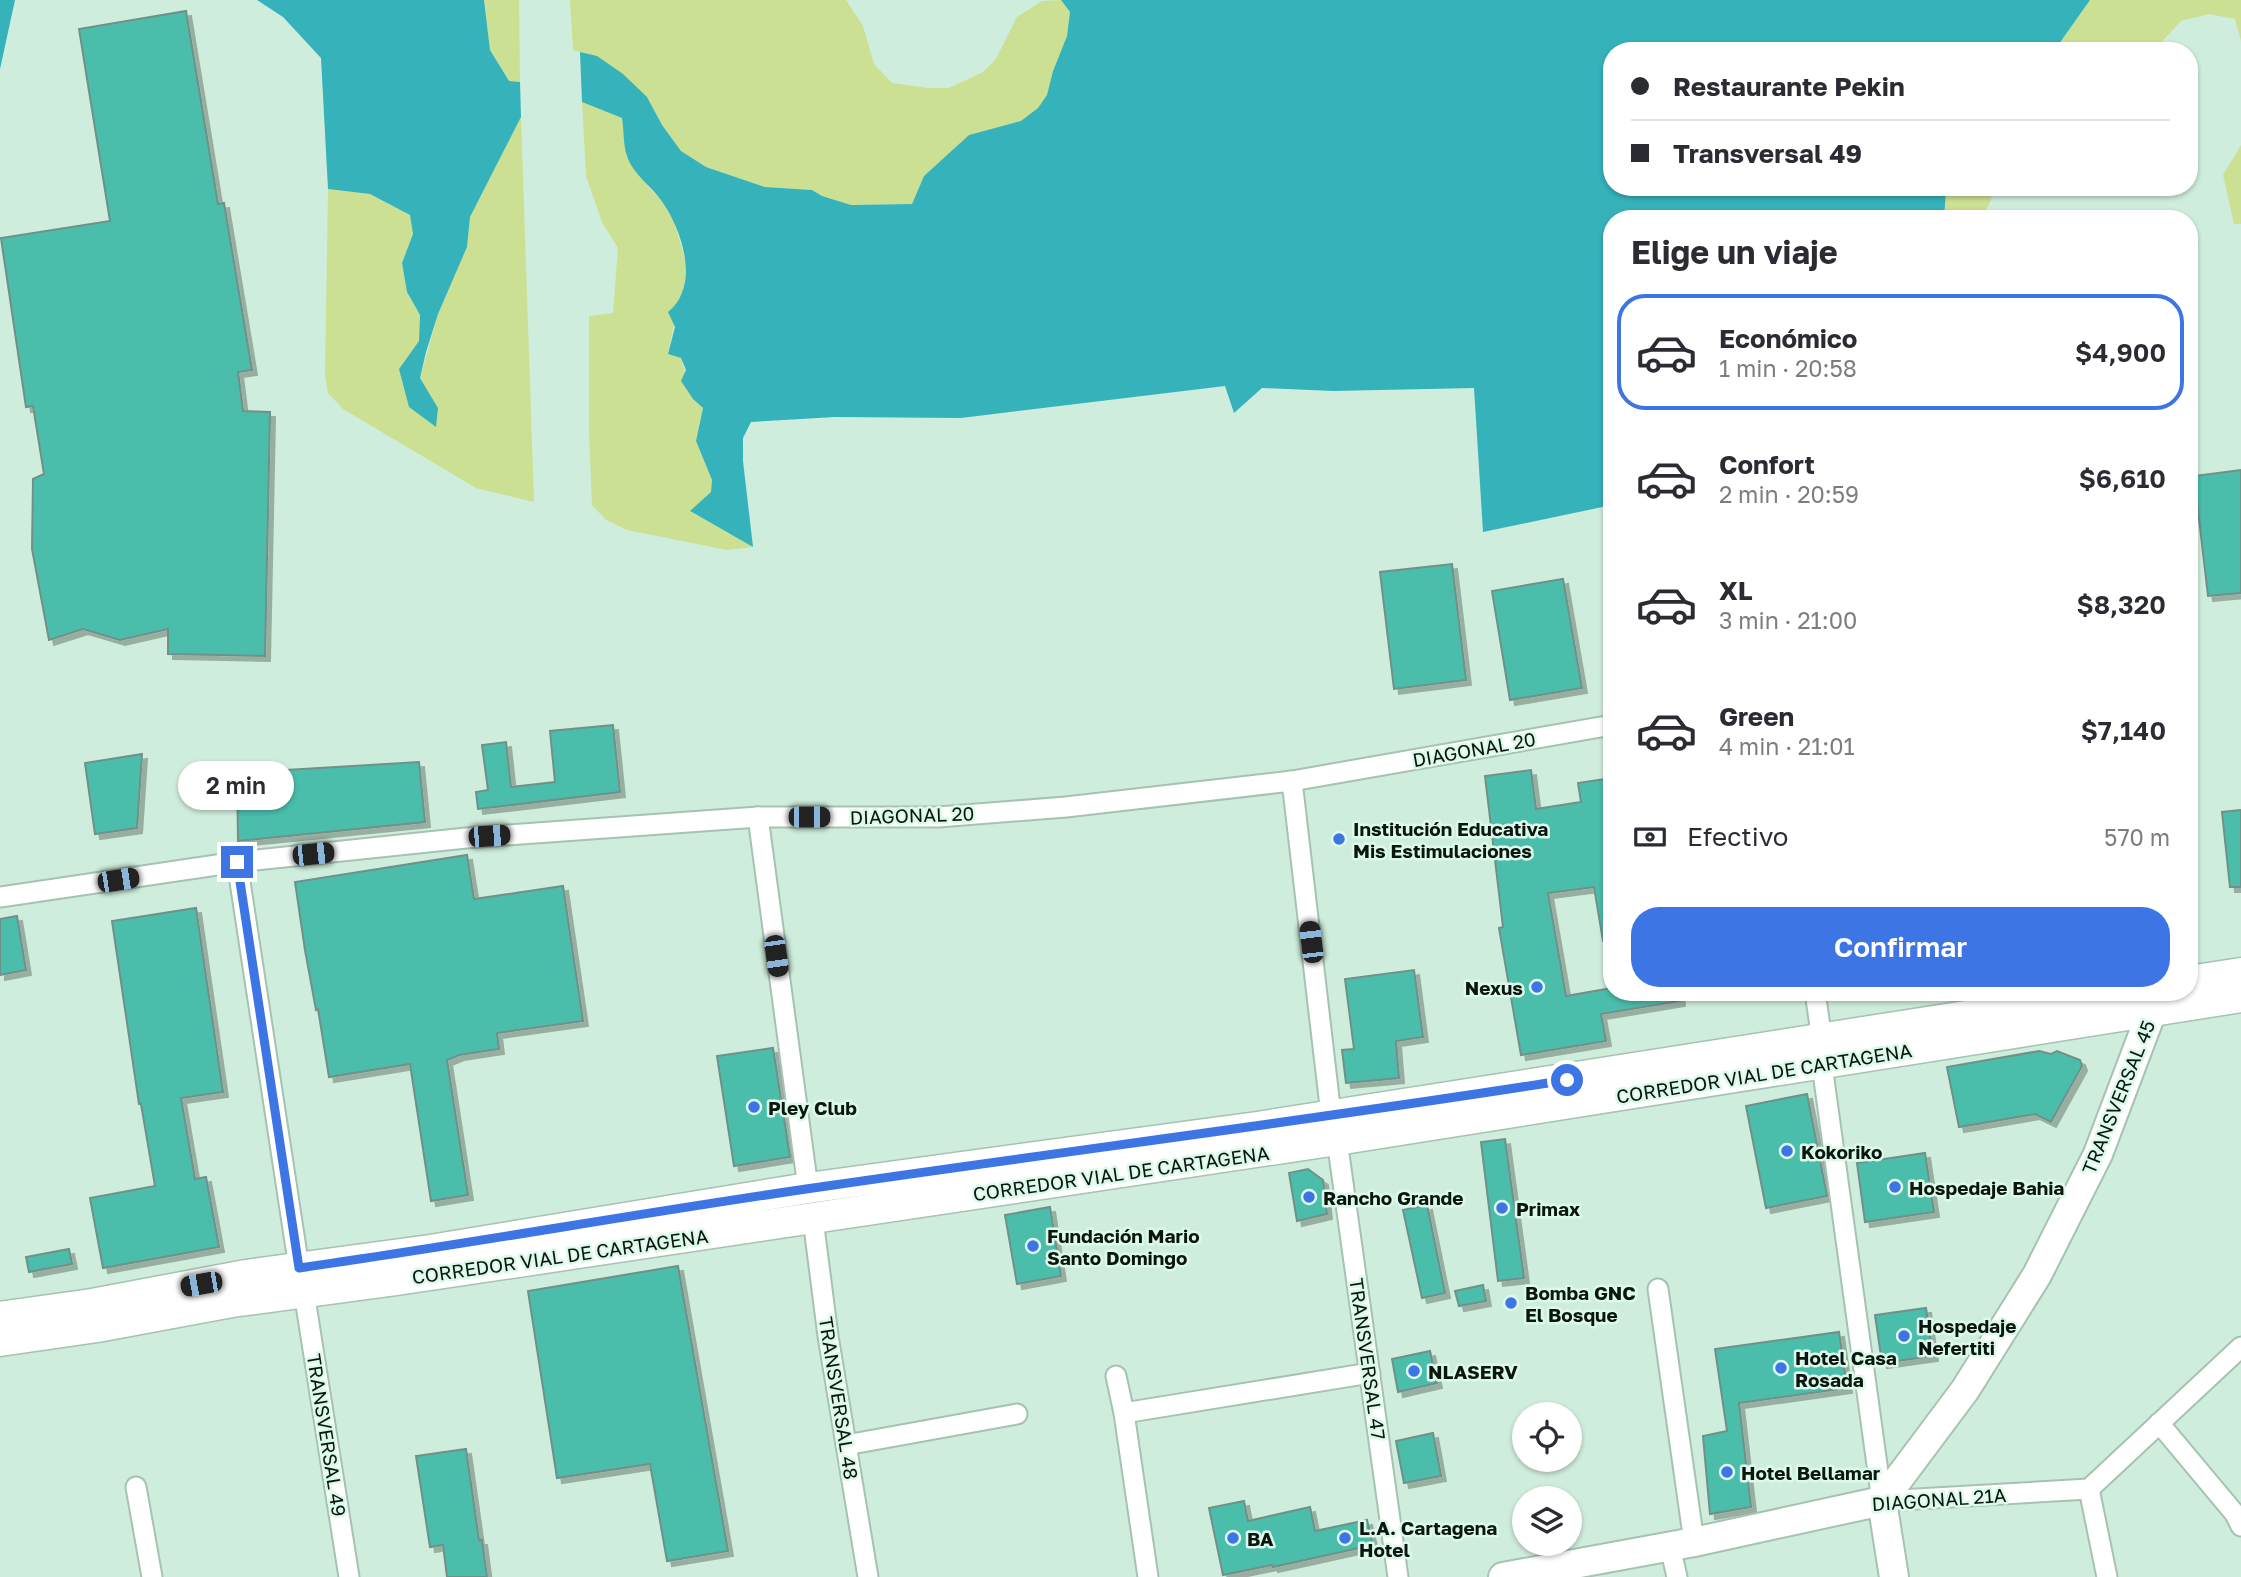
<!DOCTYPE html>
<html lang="es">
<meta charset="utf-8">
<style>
body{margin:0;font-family:"Golos Text",sans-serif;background:#f2f2f3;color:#2b2b33;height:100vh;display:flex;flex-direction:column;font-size:26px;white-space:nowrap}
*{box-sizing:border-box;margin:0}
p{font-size:23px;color:#7c7c81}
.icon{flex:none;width:38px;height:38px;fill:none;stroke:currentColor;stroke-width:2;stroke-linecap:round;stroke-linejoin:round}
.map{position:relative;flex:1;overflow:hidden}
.panel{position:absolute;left:1603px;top:210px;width:595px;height:791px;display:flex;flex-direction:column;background:#fff;border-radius:28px;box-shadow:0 2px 5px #0004}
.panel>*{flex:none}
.top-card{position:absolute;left:1603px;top:42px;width:595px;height:154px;border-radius:28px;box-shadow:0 2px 5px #0004;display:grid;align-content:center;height:154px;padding:0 28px;background:#fff}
.buttons{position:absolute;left:1512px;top:1402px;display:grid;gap:14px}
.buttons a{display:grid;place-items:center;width:70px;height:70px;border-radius:50%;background:#fff;box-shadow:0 2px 5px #0004;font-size:35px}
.end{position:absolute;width:32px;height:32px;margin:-16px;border:9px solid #3e75e5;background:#fff;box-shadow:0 0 0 4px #fff}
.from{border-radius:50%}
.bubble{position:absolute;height:49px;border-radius:24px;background:#fff;box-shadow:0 2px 5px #0004;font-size:23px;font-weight:600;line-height:49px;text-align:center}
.car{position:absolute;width:21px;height:42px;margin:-21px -10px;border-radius:9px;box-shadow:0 0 5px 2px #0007;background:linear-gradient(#222 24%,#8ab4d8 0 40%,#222 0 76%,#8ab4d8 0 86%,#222 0)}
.top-card b{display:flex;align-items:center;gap:24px;height:66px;font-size:26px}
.top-card b+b{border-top:2px solid #e1e1e2}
.top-card i{width:18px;height:18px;background:#2b2b33}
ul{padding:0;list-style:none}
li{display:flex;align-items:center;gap:21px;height:116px;margin:0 14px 10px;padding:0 14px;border:4px solid transparent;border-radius:28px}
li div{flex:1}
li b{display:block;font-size:26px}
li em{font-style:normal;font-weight:600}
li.active{border-color:#3e75e5}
li>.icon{width:63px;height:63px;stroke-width:1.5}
h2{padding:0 28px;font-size:32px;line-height:84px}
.pay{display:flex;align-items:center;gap:18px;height:77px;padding:0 28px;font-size:26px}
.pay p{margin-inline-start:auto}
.button{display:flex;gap:14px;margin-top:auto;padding:14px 28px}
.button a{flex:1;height:80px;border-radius:28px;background:#3e75e5;color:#fff;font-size:28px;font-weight:600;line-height:80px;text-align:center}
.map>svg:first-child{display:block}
.green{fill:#cce093}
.water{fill:#36b2ba}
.building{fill:#4cbdab;stroke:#6f918a;stroke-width:2;filter:url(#shadow)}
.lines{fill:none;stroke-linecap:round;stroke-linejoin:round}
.street-casing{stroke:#a5c2b2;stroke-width:23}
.secondary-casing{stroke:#a5c2b2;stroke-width:32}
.primary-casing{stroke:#a5c2b2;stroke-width:33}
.street{stroke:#fff;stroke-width:19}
.secondary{stroke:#fff;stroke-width:28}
.primary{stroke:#fff;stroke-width:30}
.route{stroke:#3e75e5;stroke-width:9}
.poi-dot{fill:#3e75e5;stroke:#dcfae9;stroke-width:2.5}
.labels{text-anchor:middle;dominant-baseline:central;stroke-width:5;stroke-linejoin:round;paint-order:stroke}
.street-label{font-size:19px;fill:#0b1610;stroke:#dcfae9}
.poi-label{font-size:19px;font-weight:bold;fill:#0b1610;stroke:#dcfae9;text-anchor:start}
</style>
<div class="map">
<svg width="2241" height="1577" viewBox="0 0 2241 1577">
<defs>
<filter id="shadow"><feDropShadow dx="5" dy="5" stdDeviation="0" flood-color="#0004"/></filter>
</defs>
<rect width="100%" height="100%" fill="#cfeddc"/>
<g class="green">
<polygon points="484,0 519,0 520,82 509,81 490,50"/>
<polygon points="570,0 846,0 863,26 874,64 892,83 928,88 949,88 983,72 996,59 1017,17 1042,1 1061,0 1070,12 1067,36 1053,71 1047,95 1038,108 1022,121 969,135 924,176 912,204 851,205 822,196 812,190 765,187 706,167 681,151 662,125 647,97 597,57 573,50"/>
<polygon points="2090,0 2241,0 2241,41 2235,19 2209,14 2181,21 2153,51 2054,51"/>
<polygon points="582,102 622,118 627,157 645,183 662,201 675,224 686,263 684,291 678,304 668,354 681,358 693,399 703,408 696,441 712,480 711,492 691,512 753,547 727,550 627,530 606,520 592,505 589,431 589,316 613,313 618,248 602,222 586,176"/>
<polygon points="521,117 534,502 476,488 343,409 328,393 325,376 328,189 370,194 410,215 413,234 402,263 407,292 420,315 419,341 399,369 438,408 420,378 438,314 467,247 470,217"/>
<polygon points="2241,145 2241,224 2234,224 2223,175"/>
<path d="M1951 187H1996C1982 224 1981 219 1944 219L1946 191Z"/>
</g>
<g class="water">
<polygon points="0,0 15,0 0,69"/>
<polygon points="257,0 484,0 490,50 509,81 520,82 521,117 470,217 467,247 438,314 426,352 420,378 438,408 436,427 409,407 399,369 419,341 420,315 407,292 402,263 413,234 410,215 370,194 328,189 321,58 283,17"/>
<path d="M1061 0H2090L2054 51H1612V187H1951L1946 191 1944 219H1612V505L1483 532 1474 388 1333 391 1262 388 1234 413 1225 386 961 418 835 417 751 422 743 438V461L753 547 690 511 711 492 712 480 696 441 703 408 693 399 681 381 686 370 681 358 668 354 675 327 668 312C700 287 683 232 663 203 653 187 633 175 627 156 623 145 624 130 622 118L582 102 580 52 597 56 623 74 647 97 662 125 681 151 706 167 765 187 812 190 822 196 851 205 912 204 924 176 969 135 1021 121 1038 108 1047 95 1053 71 1067 36 1070 12Z"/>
</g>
<g class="building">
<polygon points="186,11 218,204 224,203 252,370 238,372 243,411 270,412 265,656 168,654 168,629 120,640 83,629 49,640 32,549 33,479 44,474 33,406 26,407 1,238 110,221 79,29"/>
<polygon points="2241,470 2241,593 2208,596 2194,476"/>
<polygon points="1452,564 1466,680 1394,689 1380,572"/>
<polygon points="1563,579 1582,688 1510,700 1492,591"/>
<polygon points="613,725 620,792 478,809 476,792 488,790 482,745 506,742 511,787 555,782 550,731"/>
<polygon points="142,754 137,828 95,834 85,763"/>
<polygon points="419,762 425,822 238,841 237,773"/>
<polygon points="1531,770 1536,809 1581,802 1578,783 1612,778 1612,940 1603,941 1594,887 1548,893 1566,996 1612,988 1612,992 1679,992 1680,1001 1601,1014 1606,1041 1521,1055 1499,928 1503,927 1485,776"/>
<polygon points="2241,810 2241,887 2230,887 2222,812"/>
<polygon points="467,855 474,899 563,886 583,1021 497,1033 499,1049 459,1055 447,1060 468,1195 431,1201 410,1064 329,1077 318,1009 316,1010 305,950 295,882"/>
<polygon points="196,908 223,1092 181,1098 195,1179 206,1177 219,1247 103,1268 90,1198 155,1186 141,1104 139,1104 112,921"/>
<polygon points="17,916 26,970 0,975 0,919"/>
<polygon points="1414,970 1423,1037 1396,1041 1399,1078 1346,1083 1342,1050 1354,1049 1345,979"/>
<polygon points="773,1048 790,1157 734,1166 717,1056"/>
<polygon points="2039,1051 2051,1054 2057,1051 2080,1060 2082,1066 2051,1122 2035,1114 1959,1127 1947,1067"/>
<polygon points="1807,1094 1827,1196 1766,1208 1746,1106"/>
<polygon points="1505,1139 1524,1278 1498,1281 1481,1142"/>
<polygon points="1925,1153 1934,1212 1865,1222 1857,1163"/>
<polygon points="1308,1169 1323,1180 1327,1214 1297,1221 1289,1173"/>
<polygon points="1427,1205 1445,1293 1422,1298 1403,1210"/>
<polygon points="1050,1207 1061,1276 1017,1284 1005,1215"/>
<polygon points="69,1249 72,1264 29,1272 26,1257"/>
<polygon points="678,1266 728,1551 667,1561 650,1464 557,1478 528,1291"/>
<polygon points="1483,1285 1486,1301 1459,1306 1455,1291"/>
<polygon points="1926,1308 1933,1356 1882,1363 1875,1315"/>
<polygon points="1839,1332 1847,1388 1739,1403 1751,1507 1710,1514 1703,1436 1727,1431 1715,1349"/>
<polygon points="1430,1351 1437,1383 1398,1392 1392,1359"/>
<polygon points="1433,1433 1441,1476 1404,1483 1396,1441"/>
<polygon points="466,1449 479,1540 482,1540 487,1577 447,1577 443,1545 430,1547 416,1456"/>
<polygon points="1244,1501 1248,1521 1310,1507 1315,1531 1367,1520 1373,1545 1273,1567 1272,1565 1223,1575 1209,1508"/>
</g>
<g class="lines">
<defs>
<g id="street">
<polyline points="1292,781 1331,1115"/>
<polyline points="758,817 808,1188"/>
<polyline points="237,862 299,1268"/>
<polyline points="0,897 237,862 466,838 758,817 938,817 1066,807 1292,781 1612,725"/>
<polyline points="1815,992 1822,1040"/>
<polyline points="1822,1065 1882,1501 2089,1489 2241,1347"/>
<polyline points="1337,1140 1398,1577"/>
<polyline points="813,1219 828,1336 868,1577"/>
<polyline points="1658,1289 1694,1542"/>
<polyline points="304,1292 349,1577"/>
<polyline points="1116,1376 1124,1413 1148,1577"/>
<polyline points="1124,1413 1370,1373"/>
<polyline points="2159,1423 2235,1514 2241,1526"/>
<polyline points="846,1445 1017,1414"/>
<polyline points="136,1487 152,1577"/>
<polyline points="2089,1489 2107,1577"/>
<polyline points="1670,1546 1677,1577"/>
</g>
<g id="secondary">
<polyline points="1882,1501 1965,1390 2037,1275 2098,1154 2152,1011"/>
<polyline points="1882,1501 1894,1577"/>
<polyline points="1503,1577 1694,1542 1882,1501"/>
</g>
<g id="primary">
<polyline points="2189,981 2241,973"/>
<polyline points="0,1317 92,1304 246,1275 430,1250 808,1188 1257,1127 2119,992"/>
<polyline points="0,1341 97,1327 232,1302 397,1280 1337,1140 2241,997"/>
</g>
</defs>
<use href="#street" class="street-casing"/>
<use href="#secondary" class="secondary-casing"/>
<use href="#primary" class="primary-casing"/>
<use href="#street" class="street"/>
<use href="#secondary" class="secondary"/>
<use href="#primary" class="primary"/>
</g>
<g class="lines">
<path class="route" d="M237 862 299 1268C475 1243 651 1211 827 1186 1074 1150 1321 1119 1567 1080"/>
</g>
<g class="poi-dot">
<circle cx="1339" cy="839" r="7"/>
<circle cx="1537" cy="987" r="7"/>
<circle cx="754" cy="1107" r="7"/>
<circle cx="1787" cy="1151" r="7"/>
<circle cx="1895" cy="1187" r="7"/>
<circle cx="1309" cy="1197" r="7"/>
<circle cx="1502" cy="1208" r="7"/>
<circle cx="1033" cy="1246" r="7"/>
<circle cx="1511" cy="1303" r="7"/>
<circle cx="1904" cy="1336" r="7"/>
<circle cx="1781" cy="1368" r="7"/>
<circle cx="1414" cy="1371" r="7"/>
<circle cx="1727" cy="1472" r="7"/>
<circle cx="1233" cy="1538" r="7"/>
<circle cx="1345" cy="1538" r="7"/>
</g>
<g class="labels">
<g class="street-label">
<text transform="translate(1474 749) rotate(-10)">DIAGONAL 20</text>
<text transform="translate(912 815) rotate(-2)">DIAGONAL 20</text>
<text transform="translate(1764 1073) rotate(-9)">CORREDOR VIAL DE CARTAGENA</text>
<text transform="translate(2118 1097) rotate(-68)">TRANSVERSAL 45</text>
<text transform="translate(1121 1173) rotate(-8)">CORREDOR VIAL DE CARTAGENA</text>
<text transform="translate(560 1256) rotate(-8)">CORREDOR VIAL DE CARTAGENA</text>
<text transform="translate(1368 1359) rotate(82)">TRANSVERSAL 47</text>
<text transform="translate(839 1398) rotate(81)">TRANSVERSAL 48</text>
<text transform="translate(327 1435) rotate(81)">TRANSVERSAL 49</text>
<text transform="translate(1939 1499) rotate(-4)">DIAGONAL 21A</text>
</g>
<g class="poi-label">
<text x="1353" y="828">Institución Educativa<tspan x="1353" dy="22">Mis Estimulaciones</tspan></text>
<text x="1523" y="987" text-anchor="end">Nexus</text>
<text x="768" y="1107">Pley Club</text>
<text x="1801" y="1151">Kokoriko</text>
<text x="1909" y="1187">Hospedaje Bahia</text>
<text x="1323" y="1197">Rancho Grande</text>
<text x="1516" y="1208">Primax</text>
<text x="1047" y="1235">Fundación Mario<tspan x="1047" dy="22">Santo Domingo</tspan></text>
<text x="1525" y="1292">Bomba GNC<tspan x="1525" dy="22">El Bosque</tspan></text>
<text x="1918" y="1325">Hospedaje<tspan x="1918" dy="22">Nefertiti</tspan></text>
<text x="1795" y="1357">Hotel Casa<tspan x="1795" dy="22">Rosada</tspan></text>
<text x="1428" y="1371">NLASERV</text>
<text x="1741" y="1472">Hotel Bellamar</text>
<text x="1359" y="1527">L.A. Cartagena<tspan x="1359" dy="22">Hotel</tspan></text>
<text x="1247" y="1538">BA</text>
</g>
</g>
</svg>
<div class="buttons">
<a><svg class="icon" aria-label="locate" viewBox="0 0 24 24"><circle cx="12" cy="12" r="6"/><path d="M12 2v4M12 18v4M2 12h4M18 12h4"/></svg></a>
<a><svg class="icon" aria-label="layers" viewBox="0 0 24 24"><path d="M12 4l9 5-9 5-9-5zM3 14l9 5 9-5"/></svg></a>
</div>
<i class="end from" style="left:1567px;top:1080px"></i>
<i class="end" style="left:237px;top:862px"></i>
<div class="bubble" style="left:178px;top:761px;width:116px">2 min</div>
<i class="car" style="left:809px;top:817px;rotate:90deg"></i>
<i class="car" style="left:489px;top:836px;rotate:86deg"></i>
<i class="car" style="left:313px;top:854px;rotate:84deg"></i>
<i class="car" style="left:118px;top:880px;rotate:81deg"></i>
<i class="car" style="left:1311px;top:942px;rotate:353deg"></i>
<i class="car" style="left:776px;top:956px;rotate:172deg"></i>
<i class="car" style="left:201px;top:1284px;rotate:260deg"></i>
<div class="top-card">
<b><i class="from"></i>Restaurante Pekin</b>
<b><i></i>Transversal 49</b>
</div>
<section class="panel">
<h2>Elige un viaje</h2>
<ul>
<li class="active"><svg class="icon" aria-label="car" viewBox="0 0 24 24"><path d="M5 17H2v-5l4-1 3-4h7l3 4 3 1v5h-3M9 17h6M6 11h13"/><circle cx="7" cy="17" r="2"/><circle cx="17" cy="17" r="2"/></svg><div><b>Económico</b><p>1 min · 20:58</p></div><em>$4,900</em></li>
<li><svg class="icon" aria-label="car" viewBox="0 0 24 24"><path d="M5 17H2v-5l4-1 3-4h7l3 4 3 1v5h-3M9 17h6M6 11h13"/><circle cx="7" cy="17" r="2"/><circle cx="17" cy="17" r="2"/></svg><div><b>Confort</b><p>2 min · 20:59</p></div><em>$6,610</em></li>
<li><svg class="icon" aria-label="car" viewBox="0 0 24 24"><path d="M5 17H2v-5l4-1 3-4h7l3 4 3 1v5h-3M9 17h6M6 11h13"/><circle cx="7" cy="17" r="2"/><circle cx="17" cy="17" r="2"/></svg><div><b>XL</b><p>3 min · 21:00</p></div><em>$8,320</em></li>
<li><svg class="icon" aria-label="car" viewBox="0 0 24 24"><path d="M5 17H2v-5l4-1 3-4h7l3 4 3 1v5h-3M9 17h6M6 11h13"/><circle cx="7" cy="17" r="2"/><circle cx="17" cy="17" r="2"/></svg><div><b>Green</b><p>4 min · 21:01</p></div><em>$7,140</em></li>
</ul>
<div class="pay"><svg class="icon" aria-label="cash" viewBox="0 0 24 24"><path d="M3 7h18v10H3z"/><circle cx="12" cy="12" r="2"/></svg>Efectivo<p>570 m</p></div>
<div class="button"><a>Confirmar</a></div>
</section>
</div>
